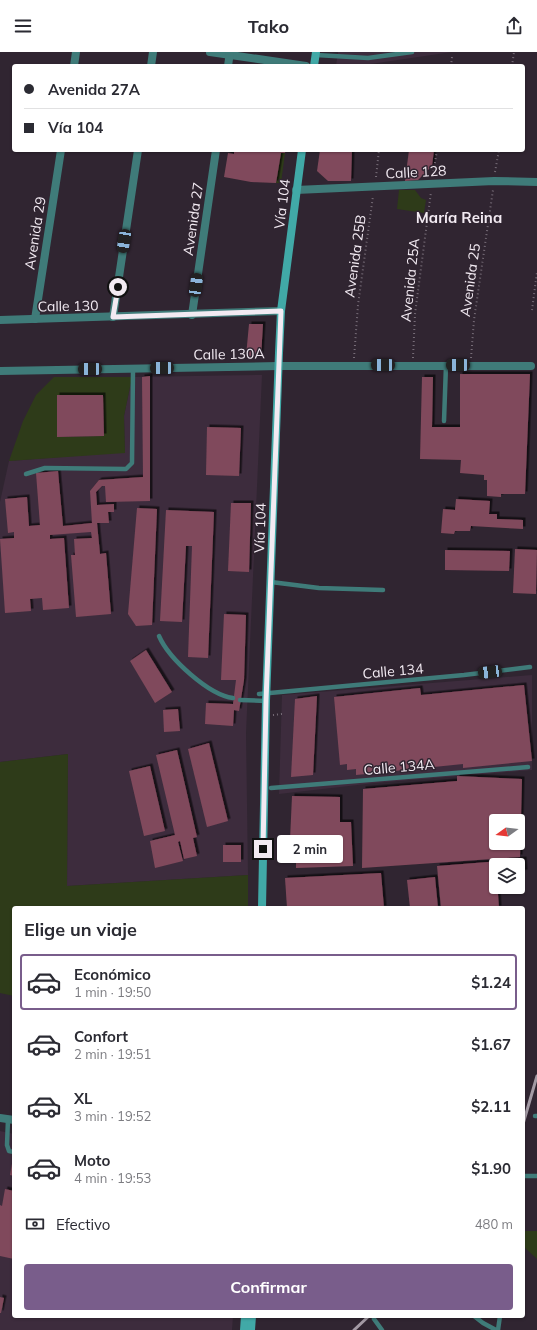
<!DOCTYPE html>
<html lang="es">
<meta charset="utf-8">
<style>
body{margin:0;font-family:Mulish,sans-serif;background:#f2f2f3;color:#2b2b33;height:100vh;display:flex;flex-direction:column;font-size:15px;white-space:nowrap}
*{box-sizing:border-box;margin:0}
p{font-size:13px;color:#7c7c81}
.icon{flex:none;width:22px;height:22px;fill:none;stroke:currentColor;stroke-width:2;stroke-linecap:round;stroke-linejoin:round}
.map{position:relative;flex:1;overflow:hidden}
.side{position:absolute;left:12px;top:854px;width:513px;height:412px;display:flex;flex-direction:column;background:#fff;border-radius:4px;box-shadow:0 1px 3px #0004}
.side>*{flex:none}
.guide{position:absolute;left:12px;top:12px;width:513px;height:88px;border-radius:4px;box-shadow:0 1px 3px #0004;display:grid;align-content:center;height:88px;padding:0 12px;background:#fff}
.needle{width:26px;rotate:255deg}
.buttons{position:absolute;left:489px;top:762px;display:grid;gap:8px}
.buttons a{display:grid;place-items:center;width:36px;height:36px;border-radius:4px;background:#fff;box-shadow:0 1px 3px #0004;font-size:20px}
.end{position:absolute;width:18px;height:18px;margin:-9px;border:5px solid #f2eaf2;background:#111;box-shadow:0 0 0 2px #111}
.from{border-radius:50%}
.bubble{position:absolute;height:28px;border-radius:4px;background:#fff;box-shadow:0 1px 3px #0004;font-size:13px;font-weight:700;line-height:28px;text-align:center}
.car{position:absolute;width:12px;height:24px;margin:-12px -6px;border-radius:5px;box-shadow:0 0 3px 1px #0007;background:linear-gradient(#222 24%,#8ab4d8 0 40%,#222 0 76%,#8ab4d8 0 86%,#222 0)}
.guide b{display:flex;align-items:center;gap:14px;height:38px;font-size:15px}
.guide b+b{border-top:1px solid #e1e1e2}
.guide i{width:10px;height:10px;background:#2b2b33}
ul{padding:0;list-style:none}
li{display:flex;align-items:center;gap:12px;height:56px;margin:0 8px 6px;padding:0 4px;border:2px solid transparent;border-radius:4px}
li div{flex:1}
li b{display:block;font-size:15px}
li em{font-style:normal;font-weight:700}
li.current{border-color:#795d8b}
li>.icon{width:36px;height:36px;stroke-width:1.5}
h2{padding:0 12px;font-size:18px;line-height:48px}
.pay{display:flex;align-items:center;gap:10px;height:44px;padding:0 12px;font-size:15px}
.pay p{margin-inline-start:auto}
.cta{display:flex;gap:8px;margin-top:auto;padding:8px 12px}
.cta a{flex:1;height:46px;border-radius:4px;background:#795d8b;color:#fff;font-size:16px;font-weight:700;line-height:46px;text-align:center}
header{display:flex;justify-content:space-between;align-items:center;height:52px;padding:0 12px;background:#fff;font-size:18px;font-weight:700}
.map>svg:first-child{display:block}
.built{fill:#3d2c3d}
.green{fill:#2e3b19;fill-rule:evenodd}
.building{fill:#80495b;fill-rule:evenodd;filter:url(#shadow)}
.lines{fill:none;stroke-linecap:round;stroke-linejoin:round}
.path{stroke:#766c77;stroke-width:2;stroke-dasharray:1 3;stroke-linecap:butt}
.service{stroke:#3f7b79;stroke-width:4.5}
.minor{stroke:#3f7b79;stroke-width:8}
.secondary{stroke:#41a9a7;stroke-width:8}
.rail{stroke:#a39aa4;stroke-width:3}
.route{stroke:#f2eaf2;stroke-width:5}
.labels{text-anchor:middle;dominant-baseline:central;stroke-width:3;stroke-linejoin:round;paint-order:stroke}
.street-label{font-size:14px;fill:#f2eaf2;stroke:#302531}
.neighbourhood-label{font-size:15px;font-weight:bold;fill:#f2eaf2;stroke:#302531}
</style>
<header><svg class="icon" aria-label="menu" viewBox="0 0 24 24"><path d="M4 6h16M4 12h16M4 18h16"/></svg>Tako<svg class="icon" aria-label="share" viewBox="0 0 24 24"><path d="M12 15V3M7 8l5-5 5 5M5 13v7h14v-7"/></svg></header>
<div class="map">
<svg width="537" height="1278" viewBox="0 0 537 1278">
<defs>
<filter id="shadow"><feDropShadow dx="2.5" dy="-2.5" stdDeviation="0" flood-color="#0009"/></filter>
</defs>
<rect width="100%" height="100%" fill="#302531"/>
<g class="built">
<polygon points="338,0 452,0 357,14 336,14"/>
<polygon points="262,323 246,681 248,823 67,834 68,702 0,710 0,450 9,409 125,400 124,364 132,325"/>
<polygon points="532,623 532,718 375,731 279,742 282,643"/>
<polygon points="0,1079 14,1082 14,1264 233,1264 232,1278 0,1278"/>
</g>
<g class="green">
<polygon points="281,101 285,101 281,131 276,131"/>
<polygon points="399,138 415,138 421,146 426,148 424,161 397,157"/>
<path d="M54 325H132L124 364 125 401 9 409 23 369 36 343ZM57 343H103L104 384 58 385Z"/>
<polygon points="68,702 67,834 248,823 248,856 14,856 14,944 0,941 0,710"/>
<polygon points="523,1179 537,1179 537,1207 523,1194"/>
</g>
<g class="building">
<polygon points="234,98 286,98 285,101 281,101 276,131 251,130 224,125 228,101 234,102"/>
<polygon points="320,98 352,98 351,129 328,129 317,119"/>
<polygon points="409,98 434,98 432,114 418,128 405,129"/>
<polygon points="249,272 263,272 261,305 246,304"/>
<polygon points="460,322 530,322 525,442 501,442 501,445 487,444 487,428 484,428 484,423 460,421 461,408 420,407 422,325 433,325 432,375 460,375"/>
<polygon points="150,324 150,449 106,450 105,434 102,434 96,440 97,453 114,452 114,460 108,460 109,471 97,471 100,502 106,501 111,562 76,565 71,503 75,503 74,487 92,486 91,480 50,483 50,487 64,486 69,556 43,558 42,546 30,547 31,559 5,561 0,487 14,486 14,480 8,481 5,447 27,445 29,474 40,473 36,421 58,419 63,474 92,471 90,439 99,428 143,425 142,325"/>
<polygon points="57,343 103,343 104,384 57,385"/>
<polygon points="207,375 241,376 239,424 206,423"/>
<polygon points="456,447 490,449 489,462 497,462 497,467 523,468 523,477 471,474 470,479 455,479 454,482 441,481 443,457 455,458"/>
<polygon points="231,451 251,451 249,520 228,519"/>
<polygon points="137,456 157,457 152,573 136,574 128,562"/>
<polygon points="166,458 214,460 208,606 188,605 192,494 186,494 182,570 160,569"/>
<polygon points="515,497 537,498 536,542 513,541"/>
<polygon points="445,498 510,499 509,519 445,518"/>
<polygon points="224,562 246,563 244,628 239,659 234,658 233,674 205,672 206,651 233,652 236,628 221,628"/>
<polygon points="146,598 172,640 155,651 130,609"/>
<polygon points="524,633 532,709 463,716 463,712 356,723 356,717 347,718 347,712 340,713 334,645 420,636 421,643"/>
<polygon points="317,644 313,723 291,725 295,647"/>
<polygon points="178,657 180,679 164,680 163,658"/>
<polygon points="209,691 228,769 207,775 188,697"/>
<polygon points="177,698 197,785 193,786 197,804 184,807 180,789 178,790 183,809 155,816 150,789 175,783 156,703"/>
<polygon points="150,714 165,779 144,784 129,719"/>
<path d="M457 724 522 727 520 805 362 816 363 737 457 729ZM496 769H518V791H496Z"/>
<polygon points="292,744 340,745 340,770 351,770 353,814 296,816 296,788 290,788"/>
<rect x="223" y="793" width="18" height="17"/>
<polygon points="524,807 525,820 518,821 518,813 496,813 496,835 507,835 507,841 498,842 499,856 441,856 437,814"/>
<polygon points="381,821 384,856 287,856 285,826"/>
<polygon points="435,825 438,856 410,856 407,828"/>
<polygon points="13,1106 14,1106 14,1124 10,1123"/>
<polygon points="5,1137 14,1139 14,1207 0,1204 0,1153 2,1154"/>
<polygon points="0,1245 4,1246 1,1261 0,1261"/>
</g>
<g class="lines">
<g class="path">
<polyline points="451,14 452,5"/>
<polyline points="512,14 514,0"/>
<polyline points="495,120 499,98"/>
<polyline points="433,123 437,98"/>
<polyline points="376,125 379,98"/>
<polyline points="532,258 537,220"/>
<polyline points="354,306 358,253 373,144"/>
<polyline points="413,306 415,262 431,140"/>
<polyline points="471,306 474,268 493,138"/>
<polyline points="273,663 282,662"/>
</g>
<g class="service">
<polyline points="316,3 368,6 412,0"/>
<polyline points="444,369 446,313"/>
<polyline points="26,422 45,416 126,417 132,411 133,317"/>
<polyline points="271,530 319,536 383,538"/>
<path d="M159 584C169 607 209 643 233 646"/>
<polyline points="259,642 464,623 530,615"/>
<polyline points="240,648 266,649"/>
<polyline points="271,736 528,715"/>
<polyline points="535,1064 537,1064"/>
<polyline points="8,1067 7,1093 9,1099 14,1100"/>
<polyline points="523,1124 537,1124"/>
<polyline points="474,1264 483,1271 496,1278"/>
<polyline points="374,1267 382,1278"/>
<polyline points="498,1278 500,1264"/>
</g>
<g class="minor">
<polyline points="210,0 306,14"/>
<polyline points="74,14 76,0"/>
<polyline points="151,14 153,0"/>
<polyline points="228,14 230,0"/>
<polyline points="296,138 494,129 537,130"/>
<polyline points="192,263 216,98"/>
<polyline points="113,265 138,98"/>
<polyline points="35,267 61,98"/>
<polyline points="0,268 281,259"/>
<polyline points="0,319 278,314 531,314"/>
<polyline points="0,1066 14,1068"/>
</g>
<g class="secondary">
<polyline points="314,14 316,0"/>
<polyline points="262,856 266,649 279,301 281,259 302,98"/>
<polyline points="244,1278 245,1264"/>
<polyline points="251,1278 252,1264"/>
</g>
<g class="rail">
<polyline points="523,1072 537,1024"/>
<polyline points="354,1278 369,1264"/>
</g>
</g>
<g class="lines">
<polyline class="route" points="118,235 113,265 281,259 266,649 263,797"/>
</g>
<g class="labels">
<g class="street-label">
<text transform="translate(416 120) rotate(-3)">Calle 128</text>
<text transform="translate(282 152) rotate(-83)">Vía 104</text>
<text transform="translate(193 167) rotate(-82)">Avenida 27</text>
<text transform="translate(35 181) rotate(-81)">Avenida 29</text>
<text transform="translate(355 204) rotate(-82)">Avenida 25B</text>
<text transform="translate(410 228) rotate(-84)">Avenida 25A</text>
<text transform="translate(470 228) rotate(-82)">Avenida 25</text>
<text transform="translate(68 254) rotate(-1)">Calle 130</text>
<text transform="translate(229 302) rotate(-1)">Calle 130A</text>
<text transform="translate(260 476) rotate(-88)">Vía 104</text>
<text transform="translate(393 619) rotate(-5)">Calle 134</text>
<text transform="translate(399 715) rotate(-5)">Calle 134A</text>
</g>
<g class="neighbourhood-label">
<text x="459" y="165">María Reina</text>
</g>
</g>
</svg>
<div class="buttons">
<a><svg class="needle" viewBox="-14 -14 28 28"><path d="M0-13l5 13h-10z" fill="#e53935"/><path d="M0 13l5-13h-10z" fill="#7c7c81"/></svg></a>
<a><svg class="icon" aria-label="layers" viewBox="0 0 24 24"><path d="M12 4l9 5-9 5-9-5zM3 14l9 5 9-5"/></svg></a>
</div>
<i class="end from" style="left:118px;top:235px"></i>
<i class="end" style="left:263px;top:797px"></i>
<div class="bubble" style="left:277px;top:783px;width:66px">2 min</div>
<i class="car" style="left:124px;top:189px;rotate:189deg"></i>
<i class="car" style="left:196px;top:233px;rotate:8deg"></i>
<i class="car" style="left:383px;top:313px;rotate:270deg"></i>
<i class="car" style="left:458px;top:313px;rotate:270deg"></i>
<i class="car" style="left:162px;top:316px;rotate:269deg"></i>
<i class="car" style="left:90px;top:317px;rotate:269deg"></i>
<i class="car" style="left:490px;top:620px;rotate:263deg"></i>
<div class="guide">
<b><i class="from"></i>Avenida 27A</b>
<b><i></i>Vía 104</b>
</div>
<section class="side">
<h2>Elige un viaje</h2>
<ul>
<li class="current"><svg class="icon" aria-label="car" viewBox="0 0 24 24"><path d="M5 17H2v-5l4-1 3-4h7l3 4 3 1v5h-3M9 17h6M6 11h13"/><circle cx="7" cy="17" r="2"/><circle cx="17" cy="17" r="2"/></svg><div><b>Económico</b><p>1 min · 19:50</p></div><em>$1.24</em></li>
<li><svg class="icon" aria-label="car" viewBox="0 0 24 24"><path d="M5 17H2v-5l4-1 3-4h7l3 4 3 1v5h-3M9 17h6M6 11h13"/><circle cx="7" cy="17" r="2"/><circle cx="17" cy="17" r="2"/></svg><div><b>Confort</b><p>2 min · 19:51</p></div><em>$1.67</em></li>
<li><svg class="icon" aria-label="car" viewBox="0 0 24 24"><path d="M5 17H2v-5l4-1 3-4h7l3 4 3 1v5h-3M9 17h6M6 11h13"/><circle cx="7" cy="17" r="2"/><circle cx="17" cy="17" r="2"/></svg><div><b>XL</b><p>3 min · 19:52</p></div><em>$2.11</em></li>
<li><svg class="icon" aria-label="car" viewBox="0 0 24 24"><path d="M5 17H2v-5l4-1 3-4h7l3 4 3 1v5h-3M9 17h6M6 11h13"/><circle cx="7" cy="17" r="2"/><circle cx="17" cy="17" r="2"/></svg><div><b>Moto</b><p>4 min · 19:53</p></div><em>$1.90</em></li>
</ul>
<div class="pay"><svg class="icon" aria-label="cash" viewBox="0 0 24 24"><path d="M3 7h18v10H3z"/><circle cx="12" cy="12" r="2"/></svg>Efectivo<p>480 m</p></div>
<div class="cta"><a>Confirmar</a></div>
</section>
</div>
